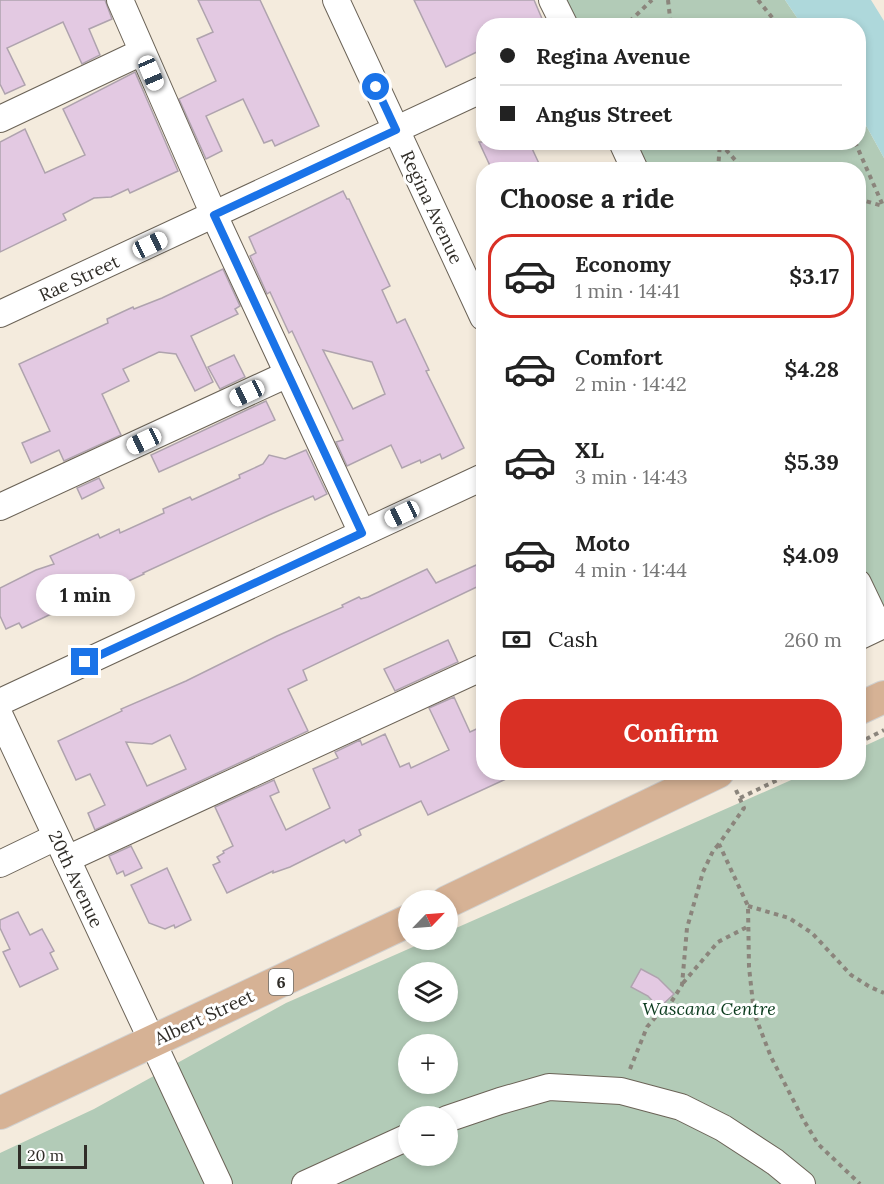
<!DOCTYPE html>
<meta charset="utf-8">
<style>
body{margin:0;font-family:Lora,serif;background:#f2f2f2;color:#222;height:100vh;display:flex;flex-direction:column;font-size:22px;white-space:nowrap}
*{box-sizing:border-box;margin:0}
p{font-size:20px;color:#767676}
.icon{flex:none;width:33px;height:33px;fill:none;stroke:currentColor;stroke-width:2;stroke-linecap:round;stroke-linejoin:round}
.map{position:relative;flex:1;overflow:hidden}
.panel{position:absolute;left:476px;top:162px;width:390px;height:618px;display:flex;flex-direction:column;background:#fff;border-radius:24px;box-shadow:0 3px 9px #0003}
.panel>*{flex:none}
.guide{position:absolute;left:476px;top:18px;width:390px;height:132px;border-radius:24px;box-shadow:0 3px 9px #0003;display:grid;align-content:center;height:132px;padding:0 24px;background:#fff}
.needle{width:39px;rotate:65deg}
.controls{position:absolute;left:398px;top:890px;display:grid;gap:12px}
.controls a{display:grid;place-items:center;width:60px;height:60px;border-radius:50%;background:#fff;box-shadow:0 3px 9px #0003;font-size:30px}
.scale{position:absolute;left:18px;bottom:15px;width:69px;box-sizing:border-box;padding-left:6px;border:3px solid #302d28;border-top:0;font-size:16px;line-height:21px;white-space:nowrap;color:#302d28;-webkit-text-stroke:4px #fff;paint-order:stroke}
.end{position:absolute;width:27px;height:27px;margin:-14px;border:8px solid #1a73e8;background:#fff;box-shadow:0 0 0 3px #fff}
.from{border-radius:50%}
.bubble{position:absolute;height:42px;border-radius:21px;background:#fff;box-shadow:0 3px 9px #0003;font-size:20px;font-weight:800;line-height:42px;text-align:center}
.car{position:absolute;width:18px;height:36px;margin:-18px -9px;border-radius:8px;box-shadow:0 0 4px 2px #0007;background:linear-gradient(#fff 24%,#345 0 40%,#fff 0 76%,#345 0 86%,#fff 0)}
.guide b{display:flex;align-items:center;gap:21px;height:57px;font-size:22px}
.guide b+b{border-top:2px solid #e0e0e0}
.guide i{width:15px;height:15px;background:#222}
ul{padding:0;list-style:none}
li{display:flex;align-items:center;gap:18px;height:84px;margin:0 12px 9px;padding:0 12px;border:3px solid transparent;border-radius:24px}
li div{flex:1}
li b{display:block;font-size:22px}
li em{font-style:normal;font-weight:800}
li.on{border-color:#d93025}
li>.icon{width:54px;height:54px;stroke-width:1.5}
h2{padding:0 24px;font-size:27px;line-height:72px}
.pay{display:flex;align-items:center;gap:15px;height:66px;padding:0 24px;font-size:22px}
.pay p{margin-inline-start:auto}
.action{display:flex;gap:12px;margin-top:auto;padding:12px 24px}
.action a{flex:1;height:69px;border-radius:24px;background:#d93025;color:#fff;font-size:24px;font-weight:800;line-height:69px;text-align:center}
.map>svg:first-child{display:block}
.green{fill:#b2cbb7;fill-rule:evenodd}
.water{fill:#aed8db}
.building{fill:#e3c9e2;stroke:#afa3ae;stroke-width:1.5;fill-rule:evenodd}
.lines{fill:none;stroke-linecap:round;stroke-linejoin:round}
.minor-casing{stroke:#6b6357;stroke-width:28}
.major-casing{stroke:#d1d1d0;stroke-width:34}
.path{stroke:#8b857c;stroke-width:4;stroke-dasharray:4.5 4.5;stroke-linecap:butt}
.minor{stroke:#fff;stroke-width:26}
.major{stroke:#d6b295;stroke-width:32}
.route{stroke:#1a73e8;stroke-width:8}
.labels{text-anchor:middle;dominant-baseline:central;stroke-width:6;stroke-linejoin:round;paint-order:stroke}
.shield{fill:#fff;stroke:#6e6c68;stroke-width:1.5}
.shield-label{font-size:16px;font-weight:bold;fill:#302d28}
.street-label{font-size:18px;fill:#302d28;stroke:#fff}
.park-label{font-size:18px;font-style:italic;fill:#0a3b1d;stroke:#fff}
</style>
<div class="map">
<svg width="884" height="1184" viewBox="0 0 884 1184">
<rect width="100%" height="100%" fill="#f4ebdd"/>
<g class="green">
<polygon points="563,0 785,0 802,25 575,25"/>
<polygon points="858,111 884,158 884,632 858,576 858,170 644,169 631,143 858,142"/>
<path d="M884 737V1184H0V1153L94 1109 286 1003 431 939H447V932L807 773 858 772V749ZM408 972H447V1011H408ZM408 1044H447V1083H408ZM408 1116H447V1155H408Z"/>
</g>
<polygon class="water" points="785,0 871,0 884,21 884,158 858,111 858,26 802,25"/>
<g class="building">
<polygon points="0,0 105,0 112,19 89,29 100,55 82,64 63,22 7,48 25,85 5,94 0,84"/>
<polygon points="198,0 260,0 319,126 275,146 272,140 264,143 243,99 206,116 222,151 206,159 179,99 216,81 197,39 213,32"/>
<polygon points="414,0 534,0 543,21 533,26 483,26 483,49 446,67"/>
<polygon points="135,72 178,171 130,193 128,189 111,197 94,198 63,214 66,220 0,252 0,142 25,129 45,173 85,155 63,109"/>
<polygon points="479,142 529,142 542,170 492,170"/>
<path d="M343 191 347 199H349L390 286 382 290 397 323 405 319 429 370 426 371 464 448 442 459 440 454 421 463 420 460 402 468 391 445 347 466 336 442 343 440 292 331 289 333 270 292 267 294 250 256 256 253 249 237ZM323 350 372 362 385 394 353 409Z"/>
<polygon points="223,269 240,306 235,309 238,314 191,336 213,382 195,391 176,354 159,352 123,369 129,381 102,394 121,435 64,461 59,450 31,463 22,443 50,431 19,364 108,323 107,319 133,307 134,309 162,298"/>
<polygon points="234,355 245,377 220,389 208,367"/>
<polygon points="266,401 275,420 159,472 151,455"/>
<polygon points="306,450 327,494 315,500 313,496 269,515 143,573 144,574 124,583 72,604 22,628 19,623 6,629 0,616 0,588 36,570 54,564 50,556 98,534 100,538 119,529 120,533 164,513 163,509 190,497 192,500 240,478 239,475 263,464 269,455 285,459"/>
<polygon points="99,478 104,488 82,499 77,488"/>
<path d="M483 562V584L303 670 307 680 288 689 308 731 95 830 88 813 105 805 90 774 76 780 58 741 122 711 121 709 186 681 277 636 343 607 342 605 359 597 361 599 368 597 427 569 436 583ZM170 735 186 769 147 786 126 742 152 744Z"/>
<polygon points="448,640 458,662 395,691 384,669"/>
<polygon points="454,697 470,732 483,726 483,772 521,772 428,815 421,801 359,830 361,835 346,843 344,840 290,867 273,873 273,871 227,893 213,865 220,862 217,857 224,853 223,851 233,846 215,807 274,780 279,792 270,796 286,830 330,808 313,769 338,758 335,752 360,740 362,745 385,734 400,767 409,763 411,768 449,750 429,708"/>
<polygon points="131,846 142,868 125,876 123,871 117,874 109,856"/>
<polygon points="167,868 191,920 175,928 174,925 165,929 149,923 131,885"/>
<polygon points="18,912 30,935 42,929 54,951 50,953 58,969 20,987 3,952 10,949 0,928 0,920"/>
<polygon points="641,969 658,978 674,994 659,1008 648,996 631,987"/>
</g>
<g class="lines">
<defs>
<g id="minor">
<polyline points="120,0 214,215 362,533"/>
<polyline points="336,0 483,317"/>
<polyline points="552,0 565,26"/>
<polyline points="0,119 142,52"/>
<polyline points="622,142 635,170"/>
<polyline points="0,314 483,89"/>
<polyline points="0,507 288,374"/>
<polyline points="858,583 879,627 858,637"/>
<polyline points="0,702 483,477"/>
<polyline points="0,716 219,1184"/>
<polyline points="67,859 483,667"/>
<polyline points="0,864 56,837"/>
<polyline points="447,1119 500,1101 549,1087 621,1091 681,1107 723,1128 775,1162 802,1184"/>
<polyline points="305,1184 408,1137"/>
</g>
<g id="major">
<polyline points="858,709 884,697"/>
<polyline points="447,902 718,772"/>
<polyline points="0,1113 408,921"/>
</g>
</defs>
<use href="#minor" class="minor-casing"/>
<use href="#major" class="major-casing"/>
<g class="path">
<polyline points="668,0 671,26"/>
<polyline points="758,0 779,26"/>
<polyline points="630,21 640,26"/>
<polyline points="622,26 630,21 652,0"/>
<polyline points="855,142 884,208"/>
<polyline points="720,143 744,170"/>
<polyline points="718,170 720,143"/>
<polyline points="858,199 883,206"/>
<polyline points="858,743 884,730"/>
<polyline points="736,790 744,808 719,844 748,906 749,967 754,1013 771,1057 803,1119 818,1144 860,1184"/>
<polyline points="740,798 794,772"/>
<polyline points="748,906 789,918 812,933 851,975 870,987 884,993"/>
<polyline points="683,983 718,942 749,926"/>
<polyline points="630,1069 647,1027 660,1012 670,1004 682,985 687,928 703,872 713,851 719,844"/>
</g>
<use href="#minor" class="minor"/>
<use href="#major" class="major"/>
</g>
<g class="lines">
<polyline class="route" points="85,662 362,533 214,215 396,130 376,87"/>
</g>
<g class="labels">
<rect class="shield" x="269" y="969" width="24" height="26" rx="4.5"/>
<g class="shield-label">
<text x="281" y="982">6</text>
</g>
<g class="street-label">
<text transform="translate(432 207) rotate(65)">Regina Avenue</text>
<text transform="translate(79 278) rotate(-25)">Rae Street</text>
<text transform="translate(76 879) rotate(65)">20th Avenue</text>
<text transform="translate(204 1017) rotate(-25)">Albert Street</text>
</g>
<g class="park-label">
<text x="709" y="1008">Wascana Centre</text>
</g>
</g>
</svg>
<div class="controls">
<a><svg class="needle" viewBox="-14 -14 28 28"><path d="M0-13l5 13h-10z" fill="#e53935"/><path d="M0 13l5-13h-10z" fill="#767676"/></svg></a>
<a><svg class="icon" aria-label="layers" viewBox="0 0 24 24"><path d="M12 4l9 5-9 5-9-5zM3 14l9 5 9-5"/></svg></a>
<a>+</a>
<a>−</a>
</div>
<div class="scale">20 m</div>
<i class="end from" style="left:376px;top:87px"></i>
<i class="end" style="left:85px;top:662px"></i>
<div class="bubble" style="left:36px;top:574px;width:99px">1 min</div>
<i class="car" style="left:151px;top:73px;rotate:157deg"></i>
<i class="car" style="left:150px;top:245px;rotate:65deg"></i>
<i class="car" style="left:247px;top:393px;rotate:245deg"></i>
<i class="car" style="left:144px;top:441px;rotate:245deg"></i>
<i class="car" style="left:402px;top:514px;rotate:245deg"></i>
<div class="guide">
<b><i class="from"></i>Regina Avenue</b>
<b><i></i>Angus Street</b>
</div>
<section class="panel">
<h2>Choose a ride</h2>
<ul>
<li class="on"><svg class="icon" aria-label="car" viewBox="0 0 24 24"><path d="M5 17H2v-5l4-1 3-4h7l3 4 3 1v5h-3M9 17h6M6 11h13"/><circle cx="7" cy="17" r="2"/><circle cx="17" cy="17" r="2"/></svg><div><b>Economy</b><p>1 min · 14:41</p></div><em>$3.17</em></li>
<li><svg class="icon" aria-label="car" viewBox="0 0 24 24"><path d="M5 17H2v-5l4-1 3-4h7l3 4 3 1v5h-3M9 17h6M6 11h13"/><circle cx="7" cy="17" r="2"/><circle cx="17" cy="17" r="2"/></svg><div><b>Comfort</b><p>2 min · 14:42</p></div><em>$4.28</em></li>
<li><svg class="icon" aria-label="car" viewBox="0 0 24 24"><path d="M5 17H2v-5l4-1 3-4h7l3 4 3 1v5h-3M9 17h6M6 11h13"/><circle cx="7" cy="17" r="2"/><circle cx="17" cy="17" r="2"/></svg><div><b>XL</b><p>3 min · 14:43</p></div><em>$5.39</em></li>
<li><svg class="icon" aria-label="car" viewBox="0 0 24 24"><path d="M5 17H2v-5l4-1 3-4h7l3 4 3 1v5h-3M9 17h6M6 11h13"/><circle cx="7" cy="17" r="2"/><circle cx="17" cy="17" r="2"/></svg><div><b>Moto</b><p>4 min · 14:44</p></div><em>$4.09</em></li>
</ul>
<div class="pay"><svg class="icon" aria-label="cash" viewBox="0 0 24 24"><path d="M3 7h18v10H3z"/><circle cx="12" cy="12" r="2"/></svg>Cash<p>260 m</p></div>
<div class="action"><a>Confirm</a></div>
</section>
</div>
